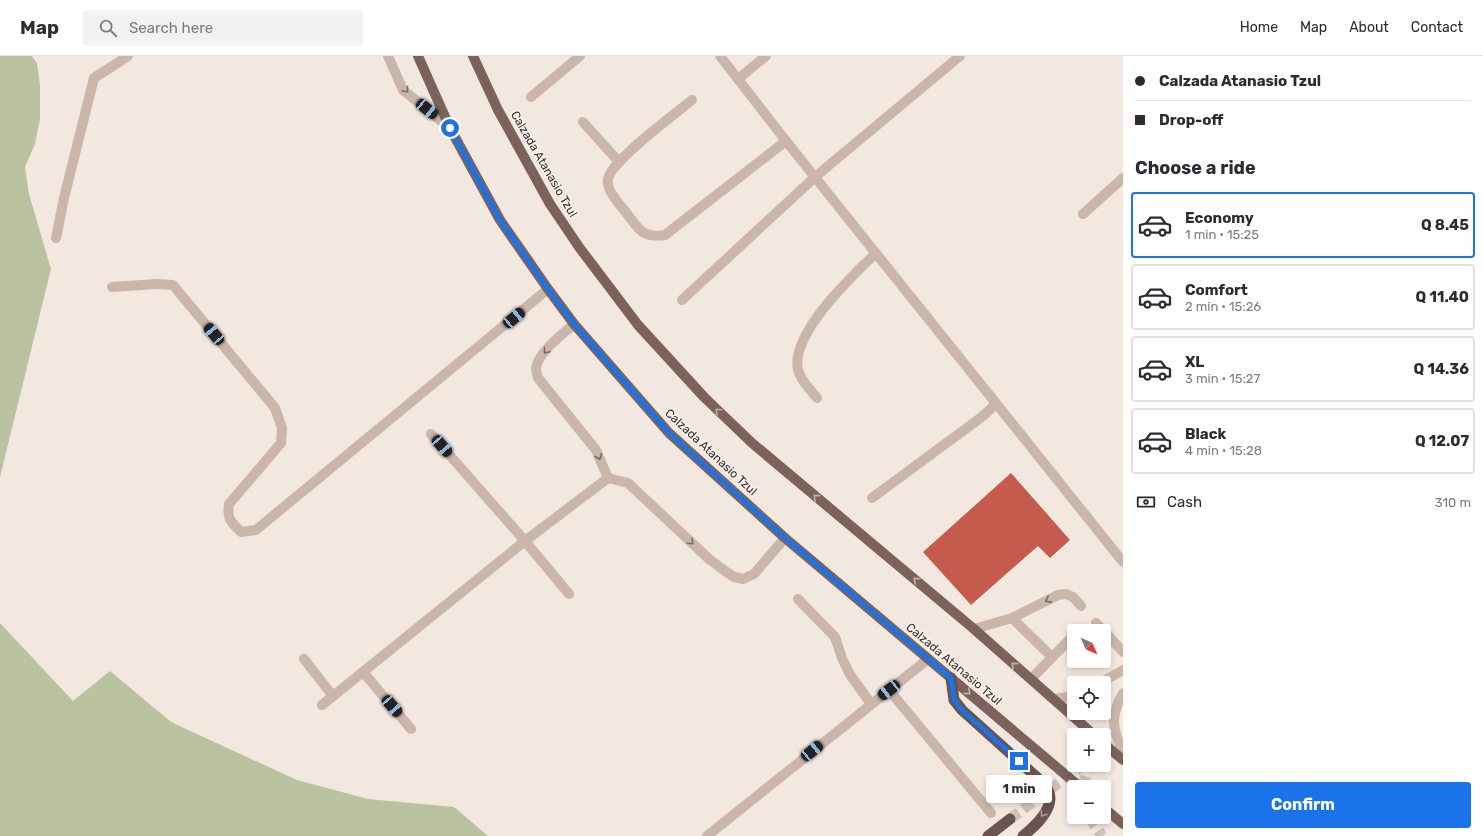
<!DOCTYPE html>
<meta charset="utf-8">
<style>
body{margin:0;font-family:Rubik,sans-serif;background:#f2f2f3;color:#2b2b33;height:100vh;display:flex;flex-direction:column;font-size:15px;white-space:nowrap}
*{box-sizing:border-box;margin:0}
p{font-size:13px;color:#7c7c81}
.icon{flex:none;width:22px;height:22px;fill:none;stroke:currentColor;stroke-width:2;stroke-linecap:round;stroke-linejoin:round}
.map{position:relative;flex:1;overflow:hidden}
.details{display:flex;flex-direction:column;background:#fff;width:360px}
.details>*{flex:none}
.hud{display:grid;align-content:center;height:88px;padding:0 12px;background:#fff}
.needle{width:26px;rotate:135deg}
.controls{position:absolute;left:1067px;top:568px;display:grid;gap:8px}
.controls a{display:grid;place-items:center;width:44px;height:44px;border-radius:4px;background:#fff;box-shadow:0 2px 6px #0003;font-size:20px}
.end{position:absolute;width:18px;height:18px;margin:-9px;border:5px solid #1a73e8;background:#fff;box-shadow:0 0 0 2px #fff}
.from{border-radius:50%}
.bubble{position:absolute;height:28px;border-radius:4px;background:#fff;box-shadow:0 2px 6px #0003;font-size:13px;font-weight:700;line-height:28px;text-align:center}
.car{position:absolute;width:12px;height:24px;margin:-12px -6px;border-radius:5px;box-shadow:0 0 3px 1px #0007;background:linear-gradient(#222 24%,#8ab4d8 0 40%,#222 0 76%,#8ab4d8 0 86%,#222 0)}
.hud b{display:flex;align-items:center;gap:14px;height:38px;font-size:15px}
.hud b+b{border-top:1px solid #e1e1e2}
.hud i{width:10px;height:10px;background:#2b2b33}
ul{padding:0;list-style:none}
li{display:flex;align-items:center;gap:12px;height:66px;margin:0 8px 6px;padding:0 4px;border:2px solid #e1e1e2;border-radius:4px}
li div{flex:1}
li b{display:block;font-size:15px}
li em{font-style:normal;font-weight:700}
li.active{border-color:#1a73e8}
li>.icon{width:36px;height:36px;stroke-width:1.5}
h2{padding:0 12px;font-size:18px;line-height:48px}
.pay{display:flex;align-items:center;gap:10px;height:44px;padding:0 12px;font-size:15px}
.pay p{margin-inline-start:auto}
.cta{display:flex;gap:8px;margin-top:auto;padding:8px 12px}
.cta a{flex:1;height:46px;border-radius:4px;background:#1a73e8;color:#fff;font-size:16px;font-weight:700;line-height:46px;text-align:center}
header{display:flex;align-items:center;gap:24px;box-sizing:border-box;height:56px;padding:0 20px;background:#fff;border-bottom:1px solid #e1e1e2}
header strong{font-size:19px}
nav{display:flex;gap:22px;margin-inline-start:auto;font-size:14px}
.search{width:280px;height:36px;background:#f2f2f3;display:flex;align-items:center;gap:10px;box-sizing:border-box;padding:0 14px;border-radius:4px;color:#7c7c81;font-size:15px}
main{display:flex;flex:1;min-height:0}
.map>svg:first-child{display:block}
.green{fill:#bbc2a0}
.building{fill:#c45b4d}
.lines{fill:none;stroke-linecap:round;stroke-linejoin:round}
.trunk-tunnel{stroke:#cec3bc;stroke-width:11;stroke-dasharray:11 5.5;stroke-linecap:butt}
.service{stroke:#cbb6ac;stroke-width:10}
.tertiary{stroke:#cbb6ac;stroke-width:10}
.primary{stroke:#7b625c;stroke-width:10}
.trunk{stroke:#6a544f;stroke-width:11}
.oneway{stroke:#7b6b65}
.oneway2{stroke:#c1b1ac}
.oneway3{stroke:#ab9b96}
.route{stroke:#1a73e8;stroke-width:5}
.labels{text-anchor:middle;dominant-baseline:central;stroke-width:3;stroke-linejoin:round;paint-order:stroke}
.street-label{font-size:12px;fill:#392d2b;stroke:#faf2ed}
</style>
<header>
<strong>Map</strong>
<div class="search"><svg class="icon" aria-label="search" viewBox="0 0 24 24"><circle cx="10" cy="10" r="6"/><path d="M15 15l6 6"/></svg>Search here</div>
<nav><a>Home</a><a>Map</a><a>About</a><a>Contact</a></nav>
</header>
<main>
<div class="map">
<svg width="1123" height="780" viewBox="0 0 1123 780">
<rect width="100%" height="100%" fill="#f3e8e0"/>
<g class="green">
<polygon points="0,0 32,0 37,7 40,29 40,63 35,88 25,111 29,138 51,213 0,421"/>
<polygon points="0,567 73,645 110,615 171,666 297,724 368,743 454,751 488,780 0,780"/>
</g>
<polygon class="building" points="1011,417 1070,484 1050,502 1038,490 971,549 923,496"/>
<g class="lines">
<g class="trunk-tunnel">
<polyline points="1104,695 1117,690 1123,690"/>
<polyline points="1083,731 1084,726 1090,709"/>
<polyline points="1089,761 1102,780"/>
<polyline points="1010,763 1083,709"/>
</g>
<g class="service">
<polyline points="388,0 403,34 450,72"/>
<polyline points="720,0 786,85 1123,506"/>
<polyline points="738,23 766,0"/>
<polyline points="531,41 580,0"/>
<path d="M692 44C675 58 611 105 608 123 606 136 621 149 628 159 640 175 643 182 665 179L786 85"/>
<polyline points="583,66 619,106"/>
<polyline points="1083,158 1123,122"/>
<polyline points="56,182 64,142 94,22 128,0"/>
<path d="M112 231 157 228 173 229 275 352 282 372 281 387 229 448C227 463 230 465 241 476L256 474 548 233"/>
<polyline points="682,244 815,121 960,0"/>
<path d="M574 268C563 278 538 296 536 312 536 315 537 319 538 322L596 394 608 422 628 427 709 503 725 515 734 521 743 523 754 518 785 482"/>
<path d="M817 342C811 334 800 324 798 314 790 278 852 220 876 197"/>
<polyline points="431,378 525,485 569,538"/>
<polyline points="872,442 983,360 996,348"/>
<polyline points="798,543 835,581 842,602 849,617 871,648"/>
<polyline points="1012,562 1052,601"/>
<polyline points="1096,567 1104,575"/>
<polyline points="974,573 1012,562 1058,539 1066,538 1073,541 1081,550"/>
<polyline points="1104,575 1123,596"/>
<polyline points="304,603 333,640"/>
<polyline points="363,616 411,673"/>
<polyline points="1031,623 1072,581"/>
<polyline points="889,634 991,757"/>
<polyline points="322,649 525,485 608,422"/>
<polyline points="707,780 928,603"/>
</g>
<g class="tertiary">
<polyline points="1100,627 1123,614"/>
<path d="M1123 637C1110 661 1112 672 1123 696"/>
<polyline points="1055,643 1074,640"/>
</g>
<g class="primary">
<polyline points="418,0 450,72 500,164 548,233 574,268 669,377 785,482 1080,731"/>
<polyline points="473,0 498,54 550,148 579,191 638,269 704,341 752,387 974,573 1094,679"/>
<polyline points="1104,688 1123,704"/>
<polyline points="1104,752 1123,768"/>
</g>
<g class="trunk">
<path d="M951 622 954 644 962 654 1041 725C1045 730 1050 735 1050 742 1050 757 1034 771 1023 780"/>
<polyline points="988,780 1010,763"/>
</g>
</g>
<defs><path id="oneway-chevron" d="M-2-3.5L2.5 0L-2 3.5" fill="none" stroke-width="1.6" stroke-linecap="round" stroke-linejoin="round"/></defs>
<g class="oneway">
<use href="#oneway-chevron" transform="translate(406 34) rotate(50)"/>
<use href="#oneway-chevron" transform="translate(546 295) rotate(130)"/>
<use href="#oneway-chevron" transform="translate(599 401) rotate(67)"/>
<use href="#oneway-chevron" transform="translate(691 486) rotate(43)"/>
<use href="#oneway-chevron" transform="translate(1048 544) rotate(154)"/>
</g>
<g class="oneway2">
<use href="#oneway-chevron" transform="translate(718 355) rotate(-137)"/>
<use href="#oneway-chevron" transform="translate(816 441) rotate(-140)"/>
<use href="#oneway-chevron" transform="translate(916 524) rotate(-140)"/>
<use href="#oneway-chevron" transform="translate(1014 609) rotate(-139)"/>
<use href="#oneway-chevron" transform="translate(968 636) rotate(40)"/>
</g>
<use class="oneway3" href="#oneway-chevron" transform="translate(1043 758) rotate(124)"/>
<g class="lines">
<polyline class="route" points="450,72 500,164 548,233 574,268 669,377 785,482 951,622 954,644 962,654 1019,705"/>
</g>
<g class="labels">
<g class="street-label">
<text transform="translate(544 108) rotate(60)">Calzada Atanasio Tzul</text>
<text transform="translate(711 396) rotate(43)">Calzada Atanasio Tzul</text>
<text transform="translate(954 608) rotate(40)">Calzada Atanasio Tzul</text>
</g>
</g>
</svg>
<div class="controls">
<a><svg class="needle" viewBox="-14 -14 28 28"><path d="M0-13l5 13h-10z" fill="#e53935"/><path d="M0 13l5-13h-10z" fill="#7c7c81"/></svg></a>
<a><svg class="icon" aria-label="locate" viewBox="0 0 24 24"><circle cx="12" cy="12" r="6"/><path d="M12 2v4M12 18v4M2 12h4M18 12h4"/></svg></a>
<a>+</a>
<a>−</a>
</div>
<i class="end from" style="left:450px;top:72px"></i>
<i class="end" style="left:1019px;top:705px"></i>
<div class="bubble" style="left:986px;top:719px;width:66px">1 min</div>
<i class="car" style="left:427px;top:53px;rotate:129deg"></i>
<i class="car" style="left:514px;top:262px;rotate:50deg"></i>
<i class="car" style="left:214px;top:278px;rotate:320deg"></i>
<i class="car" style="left:442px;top:390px;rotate:139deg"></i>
<i class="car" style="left:889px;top:634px;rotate:232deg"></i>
<i class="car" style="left:392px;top:650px;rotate:139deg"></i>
<i class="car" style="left:812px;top:695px;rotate:51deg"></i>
</div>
<section class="details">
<div class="hud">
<b><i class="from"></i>Calzada Atanasio Tzul</b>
<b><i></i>Drop-off</b>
</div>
<h2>Choose a ride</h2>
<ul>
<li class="active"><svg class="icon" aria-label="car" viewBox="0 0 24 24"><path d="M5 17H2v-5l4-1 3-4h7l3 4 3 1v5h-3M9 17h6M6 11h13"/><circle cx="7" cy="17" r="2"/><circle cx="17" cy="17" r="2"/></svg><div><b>Economy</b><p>1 min · 15:25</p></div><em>Q 8.45</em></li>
<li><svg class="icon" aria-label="car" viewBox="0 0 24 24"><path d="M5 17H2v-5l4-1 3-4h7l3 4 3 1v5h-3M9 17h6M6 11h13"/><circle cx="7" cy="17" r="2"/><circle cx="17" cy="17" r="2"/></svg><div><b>Comfort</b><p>2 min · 15:26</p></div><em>Q 11.40</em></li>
<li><svg class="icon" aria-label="car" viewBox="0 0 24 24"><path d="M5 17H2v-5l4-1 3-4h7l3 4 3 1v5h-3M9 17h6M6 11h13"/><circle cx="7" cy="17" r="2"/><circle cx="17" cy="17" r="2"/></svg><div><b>XL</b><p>3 min · 15:27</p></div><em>Q 14.36</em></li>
<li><svg class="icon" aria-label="car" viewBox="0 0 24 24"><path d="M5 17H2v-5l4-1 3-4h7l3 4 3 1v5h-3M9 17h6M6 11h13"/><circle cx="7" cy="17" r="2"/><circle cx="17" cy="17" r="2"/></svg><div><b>Black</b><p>4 min · 15:28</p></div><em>Q 12.07</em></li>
</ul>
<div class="pay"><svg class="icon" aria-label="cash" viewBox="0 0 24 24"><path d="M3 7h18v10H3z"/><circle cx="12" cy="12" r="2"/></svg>Cash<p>310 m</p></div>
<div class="cta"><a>Confirm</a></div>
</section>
</main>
